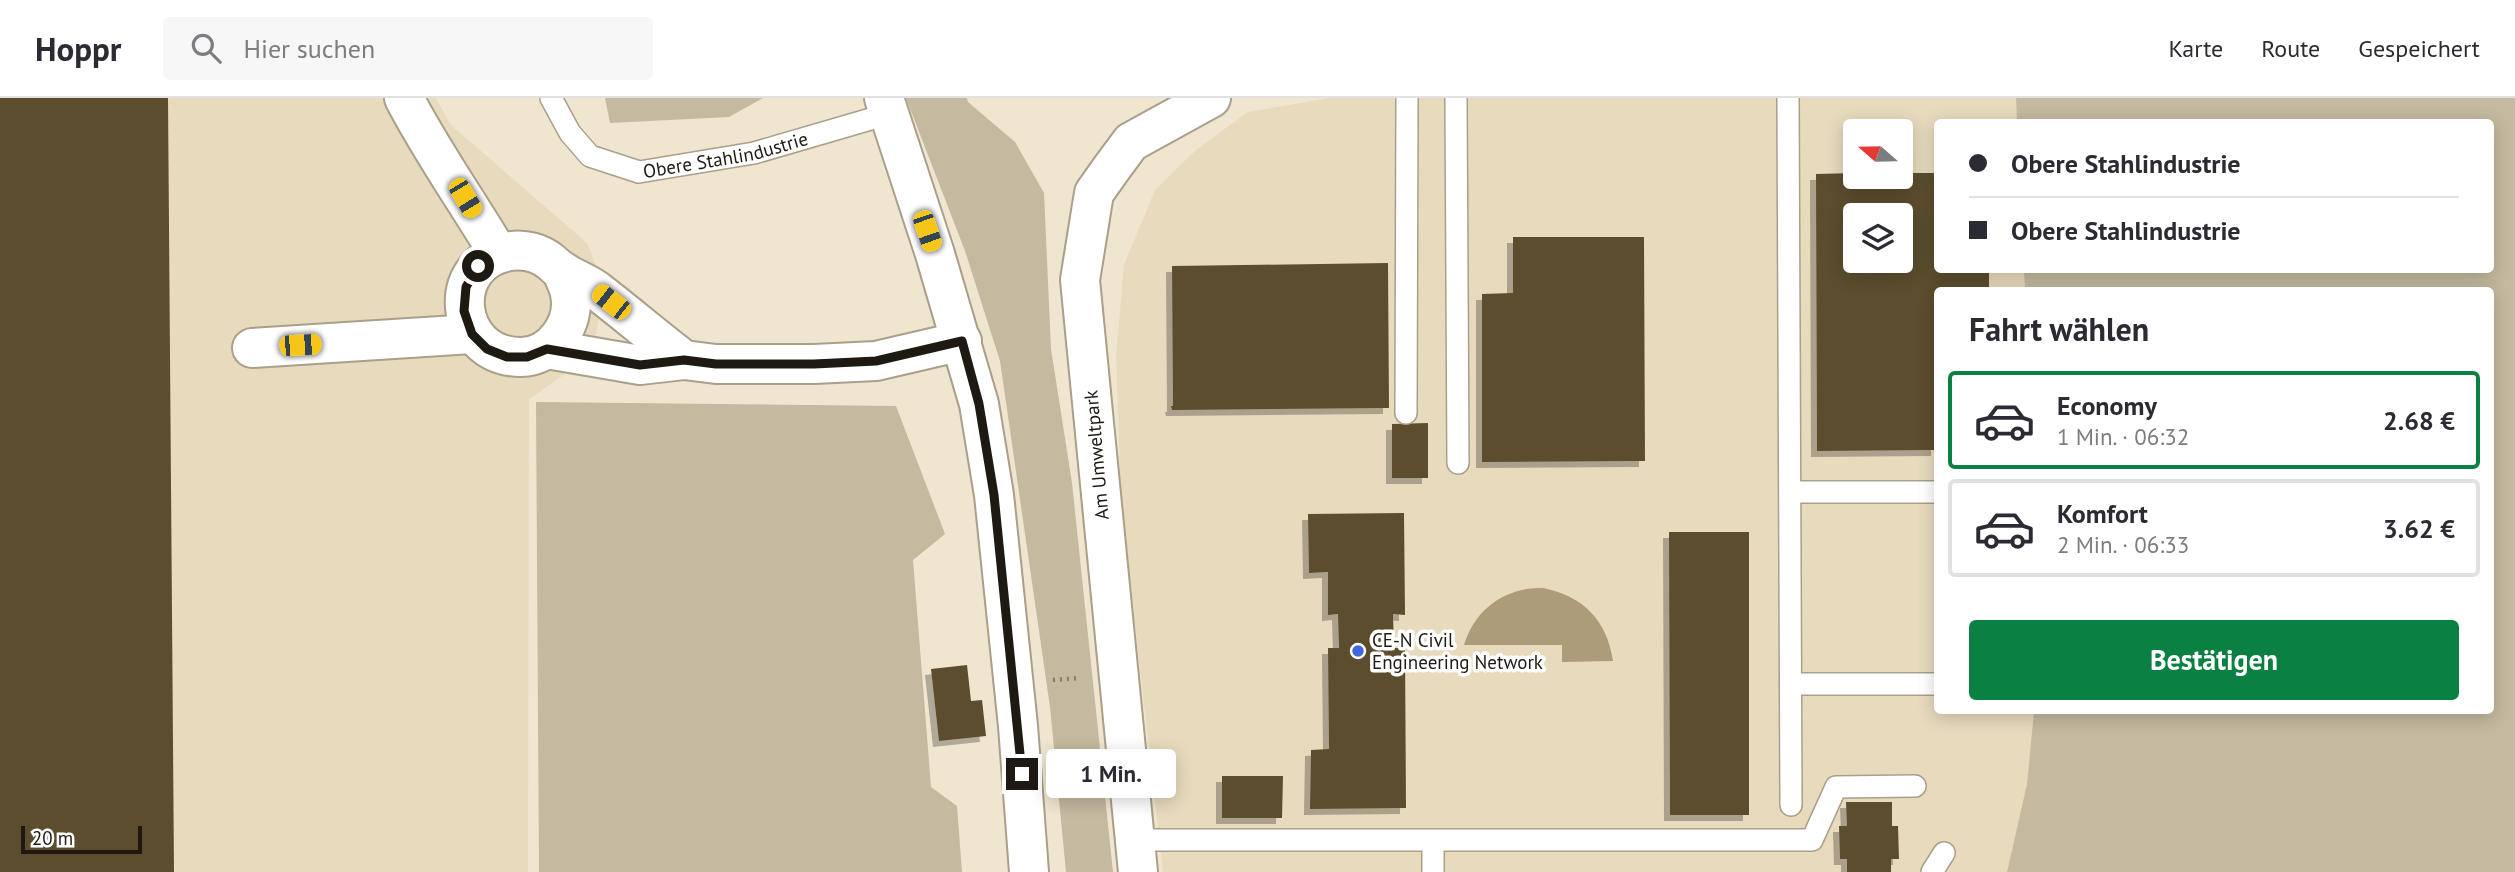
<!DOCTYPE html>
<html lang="de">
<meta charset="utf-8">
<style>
body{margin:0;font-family:"PT Sans",sans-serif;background:#f7f7f7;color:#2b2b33;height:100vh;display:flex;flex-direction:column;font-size:26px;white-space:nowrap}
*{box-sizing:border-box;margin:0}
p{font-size:23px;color:#7c7c81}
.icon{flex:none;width:38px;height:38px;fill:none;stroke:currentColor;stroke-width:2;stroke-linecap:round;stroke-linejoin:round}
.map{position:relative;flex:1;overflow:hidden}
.details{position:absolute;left:1934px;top:189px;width:560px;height:427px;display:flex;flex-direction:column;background:#fff;border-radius:7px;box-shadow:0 4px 18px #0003}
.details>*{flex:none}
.hud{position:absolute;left:1934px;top:21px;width:560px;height:154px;border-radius:7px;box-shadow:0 4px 18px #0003;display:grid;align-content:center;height:154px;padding:0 35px;background:#fff}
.needle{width:46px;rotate:290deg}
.buttons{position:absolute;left:1843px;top:21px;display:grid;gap:14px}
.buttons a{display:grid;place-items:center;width:70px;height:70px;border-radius:7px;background:#fff;box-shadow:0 4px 18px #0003;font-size:35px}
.scale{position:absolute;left:21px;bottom:18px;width:121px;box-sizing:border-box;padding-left:7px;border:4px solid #1e1a12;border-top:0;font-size:19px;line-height:24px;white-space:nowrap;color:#1e1a12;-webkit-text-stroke:5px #fff;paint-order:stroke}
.end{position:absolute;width:32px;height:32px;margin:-16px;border:9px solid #1e1a12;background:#fff;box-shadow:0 0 0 4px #fff}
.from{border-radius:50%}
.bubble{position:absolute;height:49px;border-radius:7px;background:#fff;box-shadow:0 4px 18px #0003;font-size:23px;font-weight:700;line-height:49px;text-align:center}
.car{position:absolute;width:21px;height:42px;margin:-21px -10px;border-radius:9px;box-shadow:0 0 5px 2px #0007;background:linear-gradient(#f5c518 24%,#345 0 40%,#f5c518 0 76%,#345 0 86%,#f5c518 0)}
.hud b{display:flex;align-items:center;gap:24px;height:66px;font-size:26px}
.hud b+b{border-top:2px solid #e1e1e2}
.hud i{width:18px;height:18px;background:#2b2b33}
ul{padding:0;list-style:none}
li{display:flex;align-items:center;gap:21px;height:98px;margin:0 14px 10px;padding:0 21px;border:4px solid #e1e1e2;border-radius:7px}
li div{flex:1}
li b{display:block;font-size:26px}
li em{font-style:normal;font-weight:700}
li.current{border-color:#0b8043}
li>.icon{width:63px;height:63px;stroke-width:1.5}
h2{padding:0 35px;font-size:32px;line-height:84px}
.action{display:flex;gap:14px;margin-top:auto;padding:14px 35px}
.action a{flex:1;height:80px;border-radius:7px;background:#0b8043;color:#fff;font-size:28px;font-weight:700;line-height:80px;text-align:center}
header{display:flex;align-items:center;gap:42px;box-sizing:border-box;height:98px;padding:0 35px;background:#fff;border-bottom:2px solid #e1e1e2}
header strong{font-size:33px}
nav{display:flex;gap:38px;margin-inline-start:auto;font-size:24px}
.search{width:490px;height:63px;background:#f7f7f7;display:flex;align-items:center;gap:18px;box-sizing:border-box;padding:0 24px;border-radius:7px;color:#7c7c81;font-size:26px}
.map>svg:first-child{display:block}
.built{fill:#e8dabd;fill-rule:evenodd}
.green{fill:#c5b99f}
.water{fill:#ac9c7a}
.building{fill:#5c4e2f;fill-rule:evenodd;filter:url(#shadow)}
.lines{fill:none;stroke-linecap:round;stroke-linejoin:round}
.lane-casing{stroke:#a99f8a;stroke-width:24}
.street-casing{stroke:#a99f8a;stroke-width:42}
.path{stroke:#867e70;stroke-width:4.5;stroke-dasharray:2 5;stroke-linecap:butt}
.lane{stroke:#fff;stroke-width:21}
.street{stroke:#fff;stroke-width:38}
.route{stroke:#1e1a12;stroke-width:9}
.poi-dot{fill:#3f69db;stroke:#fff;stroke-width:2.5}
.labels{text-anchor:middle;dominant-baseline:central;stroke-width:7;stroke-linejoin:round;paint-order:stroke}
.street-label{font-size:19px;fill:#1e1a12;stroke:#fff}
.poi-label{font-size:19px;fill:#1e1a12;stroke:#fff;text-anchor:start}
</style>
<header>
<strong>Hoppr</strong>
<div class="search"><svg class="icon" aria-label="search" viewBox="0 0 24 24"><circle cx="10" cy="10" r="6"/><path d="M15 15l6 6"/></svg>Hier suchen</div>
<nav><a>Karte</a><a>Route</a><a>Gespeichert</a></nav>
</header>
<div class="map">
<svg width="2515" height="774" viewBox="0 0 2515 774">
<defs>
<filter id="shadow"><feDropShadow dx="-6" dy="6" stdDeviation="0" flood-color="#0004"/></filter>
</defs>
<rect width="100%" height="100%" fill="#f0e5cf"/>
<g class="built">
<polygon points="0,0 436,0 451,27 587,145 605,191 596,236 578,267 529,301 528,774 0,774"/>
<path d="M1330 0H2016L2017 24H1937V172H2024L2025 192H1937V612L2034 613 2027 686 2007 774H1163L1121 402 1116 258 1124 167 1155 92 1196 52 1248 14ZM1855 33H1900V79H1855ZM1855 117H1900V163H1855Z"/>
</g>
<g class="green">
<polygon points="605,0 763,0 729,19 610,25"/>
<polygon points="906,0 967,0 968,4 1015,44 1044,95 1051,251 1072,385 1113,774 1066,774 1050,609 1000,263 965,153"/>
<polygon points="2016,0 2515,0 2515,774 2007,774 2027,686 2034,613 2490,612 2490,192 2025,192 2024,172 2490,172 2490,24 2017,24"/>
<polygon points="536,304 896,308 945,436 913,462 931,689 957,708 962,774 539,774"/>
</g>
<path class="water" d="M1543 490C1583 498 1607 522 1613 563L1562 564V547H1464C1475 511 1505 489 1543 490Z"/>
<g class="building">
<polygon points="0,0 168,0 174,774 0,774"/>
<path d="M1855 75V79H1900V75H1937V172H1989V192H1937V352L1817 353 1816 76ZM1855 117H1900V163H1855Z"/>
<polygon points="1513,139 1644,139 1645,363 1482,364 1482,196 1513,195"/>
<polygon points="1388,165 1389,310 1172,312 1171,308 1173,308 1172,168"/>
<polygon points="1428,325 1428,380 1392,380 1392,326"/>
<polygon points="1404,415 1405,517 1393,516 1394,550 1405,550 1406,710 1310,711 1311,652 1329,651 1328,550 1339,550 1338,516 1328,517 1328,474 1309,475 1308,416"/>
<polygon points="1669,434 1749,434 1749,717 1670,717"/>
<polygon points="967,567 971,603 982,602 986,638 939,643 931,571"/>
<polygon points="1222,678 1283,678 1282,720 1222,720"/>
<polygon points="1846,704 1892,704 1892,728 1898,728 1899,761 1891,761 1891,774 1847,774 1847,761 1840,761 1839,728 1847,728"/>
</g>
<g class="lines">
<defs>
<g id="lane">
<path id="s1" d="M551 0 570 35 590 58 639 74 754 55 888 16"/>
<polyline points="1456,0 1458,365"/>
<polyline points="1788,0 1791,707"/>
<polyline points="1406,315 1407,0"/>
<polyline points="1790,394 1937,394"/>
<polyline points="1791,586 1937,586"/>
<polyline points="1135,742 1812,742 1836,689 1915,688"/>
<polyline points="1433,743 1433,774"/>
<polyline points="1932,774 1944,755"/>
</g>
<g id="street">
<path d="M404 0C432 54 467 103 498 155"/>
<polyline points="884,0 935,156 979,306 994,397 1018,628 1029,774"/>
<path d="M563 176C565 182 569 189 570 196 576 226 552 259 521 259 452 259 444 162 511 153 525 151 540 155 551 164 566 179 580 181 596 192 626 215 654 239 684 262"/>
<polyline points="252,250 472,236"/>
<polyline points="547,251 640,267 684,262 716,266 814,266 876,263 962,243"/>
<polyline points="1138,774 1080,182 1094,95 1111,71 1131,44 1211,0"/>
</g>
</defs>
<use href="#lane" class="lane-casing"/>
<use href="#street" class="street-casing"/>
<polyline class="path" points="1053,582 1079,580"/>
<use href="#lane" class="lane"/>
<use href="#street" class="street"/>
</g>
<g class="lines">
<polyline class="route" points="478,168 466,189 464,213 472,236 487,251 507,259 527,259 547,251 640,267 684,262 716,266 814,266 876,263 962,243 979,306 994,397 1022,676"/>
</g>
<circle class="poi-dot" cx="1358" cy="553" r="7"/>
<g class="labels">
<g class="street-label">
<text stroke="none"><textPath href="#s1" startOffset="210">Obere Stahlindustrie</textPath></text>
<text transform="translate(1096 357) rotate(-95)">Am Umweltpark</text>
</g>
<g class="poi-label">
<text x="1372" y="542">CE-N Civil<tspan x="1372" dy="22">Engineering Network</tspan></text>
</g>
</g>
</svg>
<div class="buttons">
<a><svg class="needle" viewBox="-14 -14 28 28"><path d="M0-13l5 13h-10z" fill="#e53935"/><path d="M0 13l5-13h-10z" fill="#7c7c81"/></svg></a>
<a><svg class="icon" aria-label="layers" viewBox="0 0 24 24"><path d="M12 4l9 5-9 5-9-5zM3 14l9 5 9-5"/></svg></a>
</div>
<div class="scale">20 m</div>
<i class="end from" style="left:478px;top:168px"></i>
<i class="end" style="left:1022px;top:676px"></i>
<div class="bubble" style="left:1046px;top:651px;width:130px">1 Min.</div>
<i class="car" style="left:465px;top:100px;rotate:149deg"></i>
<i class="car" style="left:927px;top:133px;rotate:161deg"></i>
<i class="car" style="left:611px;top:204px;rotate:308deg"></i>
<i class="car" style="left:300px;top:247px;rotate:87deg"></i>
<div class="hud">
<b><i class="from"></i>Obere Stahlindustrie</b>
<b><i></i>Obere Stahlindustrie</b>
</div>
<section class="details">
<h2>Fahrt wählen</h2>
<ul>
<li class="current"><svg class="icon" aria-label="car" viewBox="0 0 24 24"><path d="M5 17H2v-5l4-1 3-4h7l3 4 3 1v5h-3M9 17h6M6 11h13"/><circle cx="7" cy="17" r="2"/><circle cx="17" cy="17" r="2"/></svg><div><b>Economy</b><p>1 Min. · 06:32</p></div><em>2.68 €</em></li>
<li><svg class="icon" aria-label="car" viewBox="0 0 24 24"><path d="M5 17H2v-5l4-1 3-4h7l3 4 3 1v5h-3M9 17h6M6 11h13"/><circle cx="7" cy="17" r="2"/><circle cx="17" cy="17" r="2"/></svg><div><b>Komfort</b><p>2 Min. · 06:33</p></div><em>3.62 €</em></li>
</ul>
<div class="action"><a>Bestätigen</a></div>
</section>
</div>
